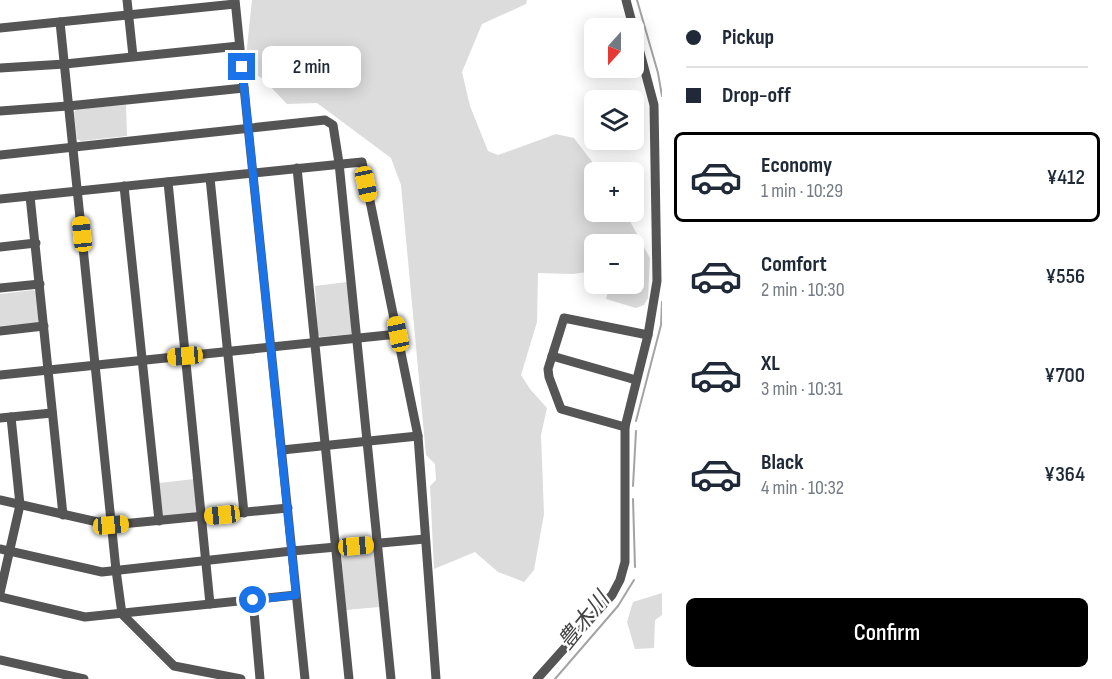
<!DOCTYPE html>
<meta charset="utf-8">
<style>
body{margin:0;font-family:"Sofia Sans Condensed","Noto Sans JP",sans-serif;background:#f6f6f7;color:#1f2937;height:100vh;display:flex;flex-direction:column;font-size:22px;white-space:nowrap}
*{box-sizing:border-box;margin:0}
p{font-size:20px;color:#747a83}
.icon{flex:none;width:33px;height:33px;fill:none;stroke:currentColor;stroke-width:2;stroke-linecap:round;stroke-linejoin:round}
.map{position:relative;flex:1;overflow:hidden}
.drawer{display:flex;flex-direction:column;background:#fff;width:450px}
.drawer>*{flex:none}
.hud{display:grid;align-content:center;height:132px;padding:0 24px;background:#fff}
.needle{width:39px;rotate:201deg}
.buttons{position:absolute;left:584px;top:18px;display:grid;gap:12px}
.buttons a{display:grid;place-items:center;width:60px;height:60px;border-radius:9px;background:#fff;box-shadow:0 3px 15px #0003;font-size:30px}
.end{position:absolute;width:27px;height:27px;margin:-14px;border:8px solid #1a73e8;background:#fff;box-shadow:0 0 0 3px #fff}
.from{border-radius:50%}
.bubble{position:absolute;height:42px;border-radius:9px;background:#fff;box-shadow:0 3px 15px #0003;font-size:20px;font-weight:600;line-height:42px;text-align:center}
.car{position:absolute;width:18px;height:36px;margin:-18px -9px;border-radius:8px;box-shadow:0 0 4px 2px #0007;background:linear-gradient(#f5c518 24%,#345 0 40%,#f5c518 0 76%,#345 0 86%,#f5c518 0)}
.hud b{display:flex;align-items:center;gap:21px;height:57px;font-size:22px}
.hud b+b{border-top:2px solid #e0e1e3}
.hud i{width:15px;height:15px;background:#1f2937}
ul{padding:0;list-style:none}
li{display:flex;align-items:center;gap:18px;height:90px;margin:0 12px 9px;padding:0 12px;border:3px solid transparent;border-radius:9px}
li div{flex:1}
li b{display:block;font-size:22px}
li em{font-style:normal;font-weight:600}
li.on{border-color:#000}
li>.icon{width:54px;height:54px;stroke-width:1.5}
.primary-button{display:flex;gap:12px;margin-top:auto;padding:12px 24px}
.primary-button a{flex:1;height:69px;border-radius:9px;background:#000;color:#fff;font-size:24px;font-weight:600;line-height:69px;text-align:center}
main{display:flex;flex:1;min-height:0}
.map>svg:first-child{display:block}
.green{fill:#dcdcdc}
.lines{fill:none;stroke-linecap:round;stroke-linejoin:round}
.stream{stroke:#a3a3a3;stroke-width:2}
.minor{stroke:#555;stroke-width:9}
.route{stroke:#1a73e8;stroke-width:8}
.labels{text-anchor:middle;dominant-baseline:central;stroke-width:5;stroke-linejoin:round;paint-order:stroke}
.water-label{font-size:22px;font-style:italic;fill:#444;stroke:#fff}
</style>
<main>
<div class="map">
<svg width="662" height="679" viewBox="0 0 662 679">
<rect width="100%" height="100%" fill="#fff"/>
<g class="green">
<polygon points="252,0 527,0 526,4 482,24 462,72 470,106 488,151 498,155 556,134 574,138 600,172 594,172 594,212 625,212 650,258 648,298 644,305 636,308 606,299 610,284 633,284 633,244 594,244 594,271 573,274 538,273 537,322 521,375 530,389 547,408 541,435 544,514 534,570 524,582 498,572 475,552 434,569 430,486 436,480 435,464 426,455 401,185 391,158 317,103 287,104 264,80 245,66"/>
<polygon points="126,105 127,136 81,141 77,139 74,112 77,109"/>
<polygon points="347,282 352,332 351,334 321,337 318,335 315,286"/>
<polygon points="33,290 36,292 39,320 37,323 0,326 0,294"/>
<polygon points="194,479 197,512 166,518 163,515 159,483"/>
<polygon points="374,548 379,607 346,610 341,551"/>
<polygon points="662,593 662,615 655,620 654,648 635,649 627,622 633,602"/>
</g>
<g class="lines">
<g class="stream">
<polyline points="637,0 658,73 662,96"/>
<polyline points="636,421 661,325 662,302"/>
<polyline points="633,486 636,431"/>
<polyline points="633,499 635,567"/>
<polyline points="555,679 618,606 634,580"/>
</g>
<g class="minor">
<polyline points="127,0 133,56"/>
<polyline points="235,0 305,679"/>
<polyline points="60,22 116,570 122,614 174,666 241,679"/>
<polyline points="0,28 235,4"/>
<polyline points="0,68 65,64 239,46"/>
<polyline points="0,111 68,106 244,88"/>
<polyline points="0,155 325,120 333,125 339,163 391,679"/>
<polyline points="297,168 349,679"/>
<polyline points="210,178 244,513"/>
<polyline points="168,182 210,604"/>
<polyline points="124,186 159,521"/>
<polyline points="30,196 63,515"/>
<polyline points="0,199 362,162 418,436 436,679"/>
<polyline points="0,247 36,243"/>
<polyline points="0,288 40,284"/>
<polyline points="0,331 44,326"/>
<polyline points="552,356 636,380"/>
<polyline points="0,375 398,334"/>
<polyline points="0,418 52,413"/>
<polyline points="625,427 561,409 549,377 548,369 564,318 648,335"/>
<polyline points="282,450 418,436"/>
<polyline points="0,500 111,525 288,508"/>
<polyline points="0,549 102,572 292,551 425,539"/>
<polyline points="0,593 20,505 11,417"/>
<polyline points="0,597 85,617 296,595"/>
<polyline points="253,600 260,679"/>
<polyline points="0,660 84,679"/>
<polyline points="537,679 612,595 620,580 625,562 625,427 648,335 657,281 654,105 626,0"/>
</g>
</g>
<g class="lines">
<polyline class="route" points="242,67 296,595 253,600"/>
</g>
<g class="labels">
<g class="water-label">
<text transform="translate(584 621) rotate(-51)">豊木川</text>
</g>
</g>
</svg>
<div class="buttons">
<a><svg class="needle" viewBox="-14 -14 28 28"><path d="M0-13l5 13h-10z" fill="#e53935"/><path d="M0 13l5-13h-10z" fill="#747a83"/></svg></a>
<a><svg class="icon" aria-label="layers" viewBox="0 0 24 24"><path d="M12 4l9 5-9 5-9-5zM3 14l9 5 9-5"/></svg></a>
<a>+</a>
<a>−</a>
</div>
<i class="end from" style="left:253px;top:600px"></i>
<i class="end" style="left:242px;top:67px"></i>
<div class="bubble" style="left:262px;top:46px;width:99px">2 min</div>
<i class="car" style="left:366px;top:184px;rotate:168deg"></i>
<i class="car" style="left:82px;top:234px;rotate:354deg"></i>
<i class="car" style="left:398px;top:334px;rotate:348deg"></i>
<i class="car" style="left:185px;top:356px;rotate:265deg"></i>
<i class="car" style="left:222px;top:515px;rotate:264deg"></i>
<i class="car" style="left:111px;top:525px;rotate:85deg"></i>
<i class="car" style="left:356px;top:546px;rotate:85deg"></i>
</div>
<section class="drawer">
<div class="hud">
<b><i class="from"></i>Pickup</b>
<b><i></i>Drop-off</b>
</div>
<ul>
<li class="on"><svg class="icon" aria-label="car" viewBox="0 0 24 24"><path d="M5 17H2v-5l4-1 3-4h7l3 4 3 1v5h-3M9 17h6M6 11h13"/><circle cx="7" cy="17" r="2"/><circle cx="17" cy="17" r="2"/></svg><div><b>Economy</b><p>1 min · 10:29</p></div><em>¥412</em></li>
<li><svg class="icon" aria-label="car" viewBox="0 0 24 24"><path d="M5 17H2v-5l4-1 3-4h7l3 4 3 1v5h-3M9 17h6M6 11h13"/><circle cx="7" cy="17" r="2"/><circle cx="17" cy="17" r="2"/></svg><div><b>Comfort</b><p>2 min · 10:30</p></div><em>¥556</em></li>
<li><svg class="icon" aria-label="car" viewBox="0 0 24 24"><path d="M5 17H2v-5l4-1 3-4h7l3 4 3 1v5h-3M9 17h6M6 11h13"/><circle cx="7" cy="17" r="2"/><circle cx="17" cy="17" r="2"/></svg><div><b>XL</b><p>3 min · 10:31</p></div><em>¥700</em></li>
<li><svg class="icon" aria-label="car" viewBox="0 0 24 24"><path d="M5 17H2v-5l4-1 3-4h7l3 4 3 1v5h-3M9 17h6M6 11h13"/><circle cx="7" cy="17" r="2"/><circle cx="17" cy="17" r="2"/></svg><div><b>Black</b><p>4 min · 10:32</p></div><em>¥364</em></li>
</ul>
<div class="primary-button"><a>Confirm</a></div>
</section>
</main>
